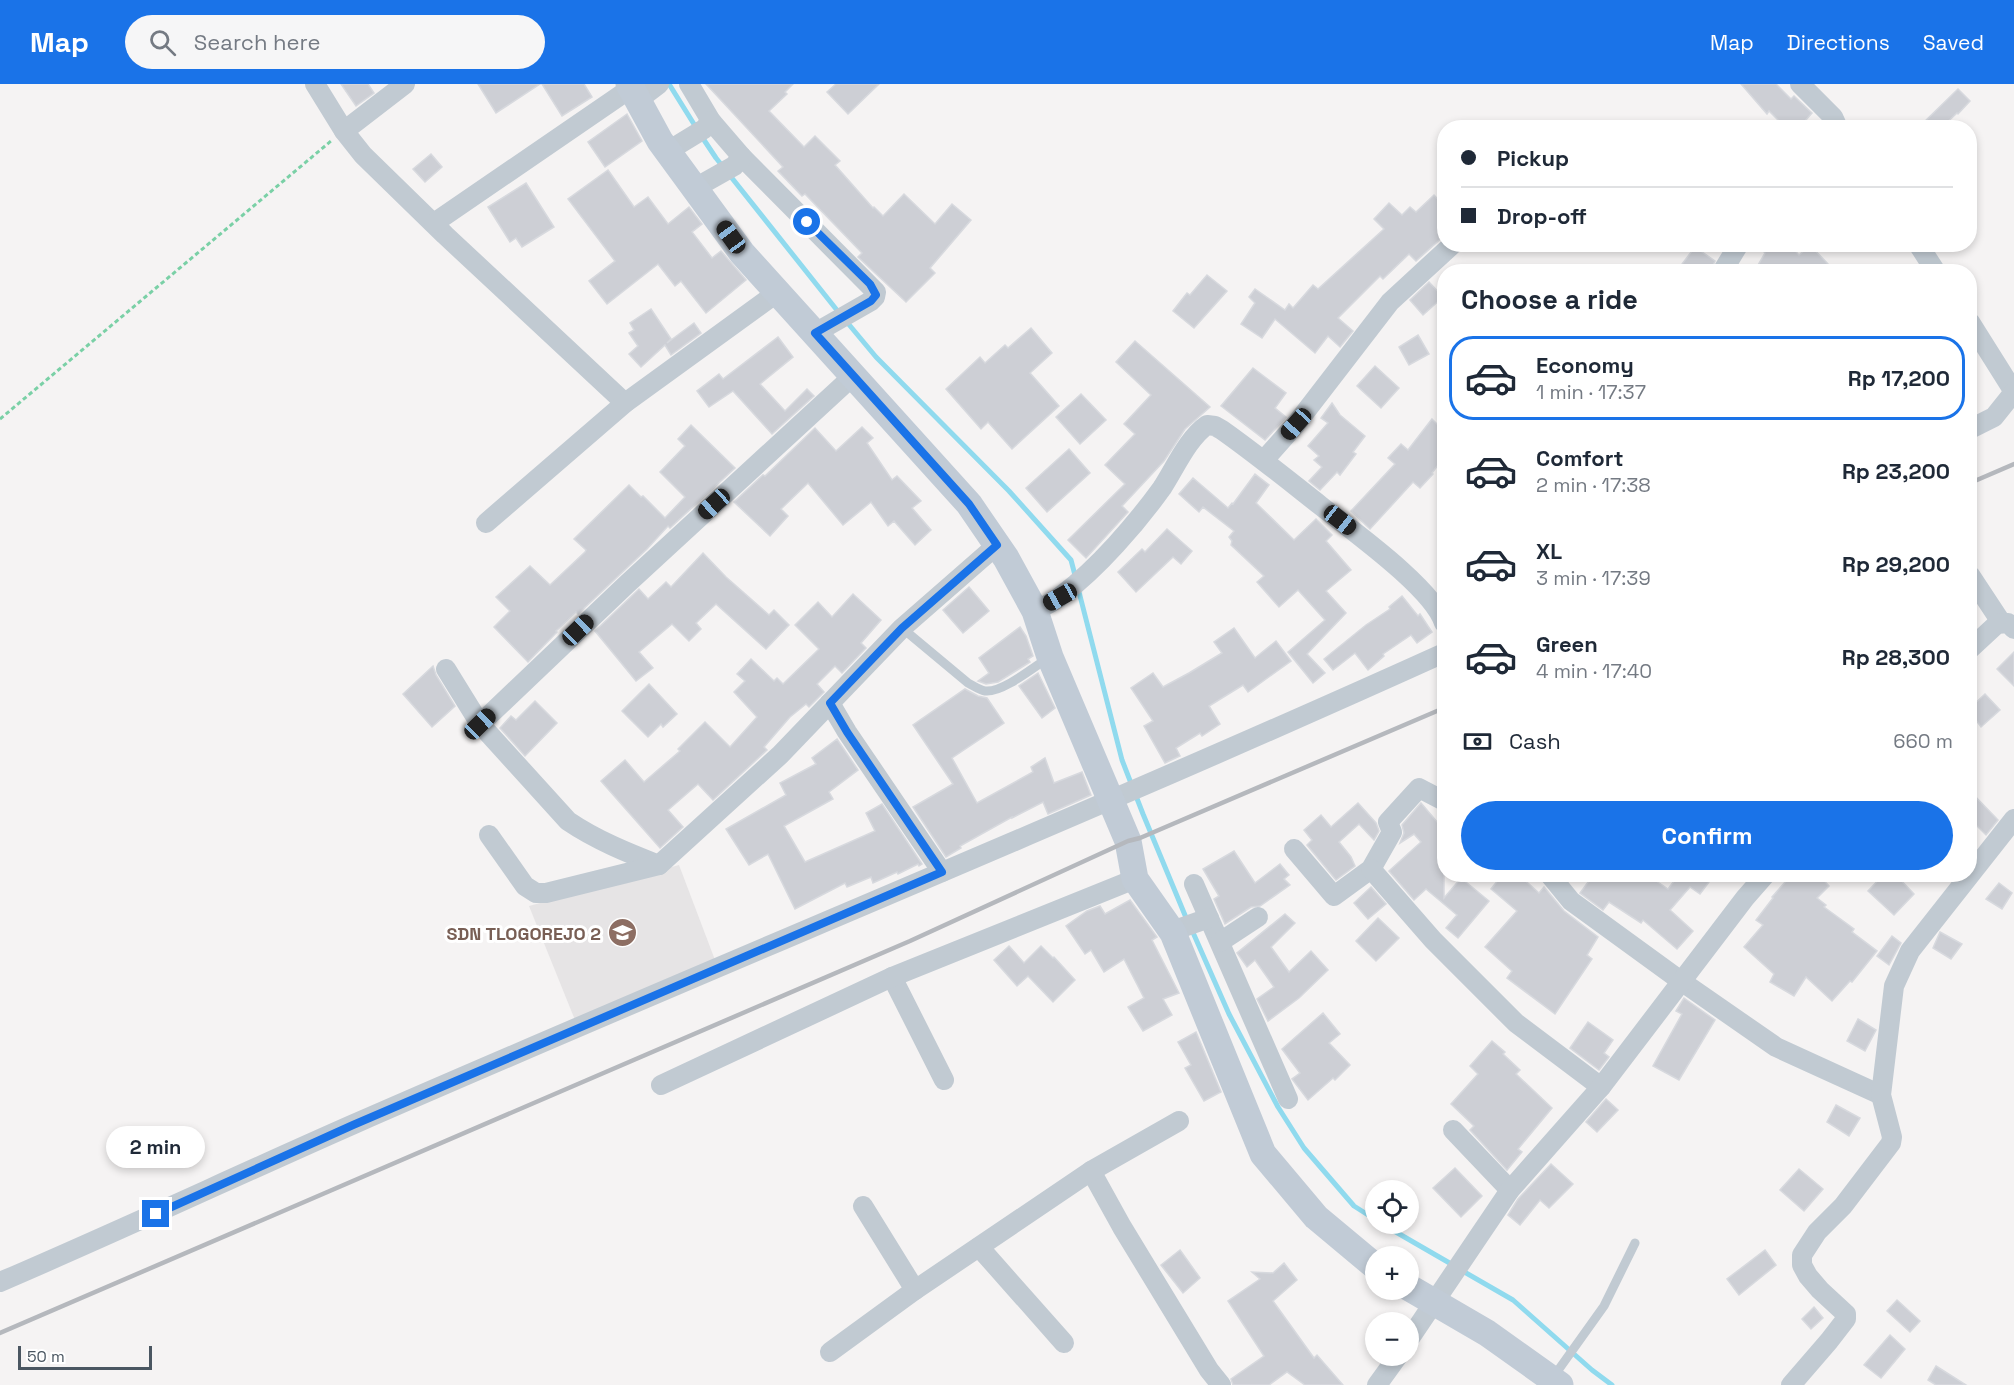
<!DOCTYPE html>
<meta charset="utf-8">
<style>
body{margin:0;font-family:"Space Grotesk",sans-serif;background:#f6f6f7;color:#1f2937;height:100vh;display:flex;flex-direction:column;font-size:22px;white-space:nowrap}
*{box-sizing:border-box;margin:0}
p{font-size:20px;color:#747a83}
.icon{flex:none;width:33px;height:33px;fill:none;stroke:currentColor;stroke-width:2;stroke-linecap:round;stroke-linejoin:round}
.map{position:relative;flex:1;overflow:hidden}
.panel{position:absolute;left:1437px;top:180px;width:540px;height:618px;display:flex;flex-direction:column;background:#fff;border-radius:24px;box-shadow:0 3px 9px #0003}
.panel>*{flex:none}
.banner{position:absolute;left:1437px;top:36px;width:540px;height:132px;border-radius:24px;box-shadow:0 3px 9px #0003;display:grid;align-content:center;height:132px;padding:0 24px;background:#fff}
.buttons{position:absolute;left:1365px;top:1096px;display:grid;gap:12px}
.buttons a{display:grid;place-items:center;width:54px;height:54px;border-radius:50%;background:#fff;box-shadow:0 3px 9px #0003;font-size:30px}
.scale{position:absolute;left:18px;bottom:15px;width:134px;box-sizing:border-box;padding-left:6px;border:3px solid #4a5661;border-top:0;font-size:16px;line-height:21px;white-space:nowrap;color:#4a5661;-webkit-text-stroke:4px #fff;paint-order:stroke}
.end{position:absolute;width:27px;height:27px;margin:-14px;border:8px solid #1a73e8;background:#fff;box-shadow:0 0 0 3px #fff}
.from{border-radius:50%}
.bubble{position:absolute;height:42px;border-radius:21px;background:#fff;box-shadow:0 3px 9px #0003;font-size:20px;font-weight:800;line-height:42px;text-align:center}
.car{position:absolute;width:18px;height:36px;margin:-18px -9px;border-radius:8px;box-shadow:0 0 4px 2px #0007;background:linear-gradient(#222 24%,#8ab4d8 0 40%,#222 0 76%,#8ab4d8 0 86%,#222 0)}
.banner b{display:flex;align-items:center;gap:21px;height:57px;font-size:22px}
.banner b+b{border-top:2px solid #e0e1e3}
.banner i{width:15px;height:15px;background:#1f2937}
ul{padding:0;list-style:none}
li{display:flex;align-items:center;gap:18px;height:84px;margin:0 12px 9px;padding:0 12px;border:3px solid transparent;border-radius:24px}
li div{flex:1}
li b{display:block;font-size:22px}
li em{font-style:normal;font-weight:800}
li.current{border-color:#1a73e8}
li>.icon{width:54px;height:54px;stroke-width:1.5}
h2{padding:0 24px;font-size:27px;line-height:72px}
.pay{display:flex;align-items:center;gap:15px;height:66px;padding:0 24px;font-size:22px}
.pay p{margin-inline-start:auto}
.button{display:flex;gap:12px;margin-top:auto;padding:12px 24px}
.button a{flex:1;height:69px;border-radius:36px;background:#1a73e8;color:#fff;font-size:24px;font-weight:800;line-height:69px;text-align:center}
header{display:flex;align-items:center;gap:36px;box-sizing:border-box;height:84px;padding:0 30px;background:#1a73e8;color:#fff}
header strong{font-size:28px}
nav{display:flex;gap:33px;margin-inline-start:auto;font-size:21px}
.search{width:420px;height:54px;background:#f6f6f7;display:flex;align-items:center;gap:15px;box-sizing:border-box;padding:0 21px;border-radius:33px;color:#747a83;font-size:22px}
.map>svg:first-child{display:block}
.education{fill:#e6e4e5}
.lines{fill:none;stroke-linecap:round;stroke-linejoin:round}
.stream{stroke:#90daee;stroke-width:5}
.building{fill:#cdcfd5;stroke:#d7d9de;stroke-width:1.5}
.path{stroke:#7ad0a6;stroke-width:3;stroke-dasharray:4.5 3;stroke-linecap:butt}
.service{stroke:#c1cad2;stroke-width:9}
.minor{stroke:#c1cad2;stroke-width:20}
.secondary{stroke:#c1cbd6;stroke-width:27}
.rail{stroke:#b5b8bd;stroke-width:4.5}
.route{stroke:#1a73e8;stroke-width:8}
.labels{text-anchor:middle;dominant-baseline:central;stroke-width:6;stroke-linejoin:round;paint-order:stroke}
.education-label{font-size:18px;font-weight:bold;fill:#785e54;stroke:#fff;text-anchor:end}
</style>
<header>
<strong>Map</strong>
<div class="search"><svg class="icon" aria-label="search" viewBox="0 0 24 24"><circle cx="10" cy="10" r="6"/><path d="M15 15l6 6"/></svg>Search here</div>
<nav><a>Map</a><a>Directions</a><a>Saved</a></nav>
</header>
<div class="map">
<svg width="2014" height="1301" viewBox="0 0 2014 1301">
<rect width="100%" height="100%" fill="#f5f3f3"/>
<polygon class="education" points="679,781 715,876 575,936 529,822"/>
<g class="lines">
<g class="stream">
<polyline points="669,0 697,45"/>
<polyline points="702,53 716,74 840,230"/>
<polyline points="846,237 876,273 1009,407 1071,476 1076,495"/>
<polyline points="1078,504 1122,676 1143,730 1187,836"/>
<polyline points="1191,844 1229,930 1278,1023 1304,1064 1354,1122 1376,1136"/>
<polyline points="1382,1140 1453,1181"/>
<polyline points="1461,1186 1513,1216 1592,1286 1612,1301"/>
</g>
</g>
<g class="building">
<polygon points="341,0 368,0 374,9 356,22"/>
<polygon points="478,0 540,0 496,29"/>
<polygon points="542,0 584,0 592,13 562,32"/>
<polygon points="706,0 793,0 785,8 787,10 769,27 804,63 815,52 840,77 835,81 873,124 874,123 883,132 904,110 935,140 952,120 971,136 930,184 935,189 906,218 858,173 862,169 805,110 802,112 778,87 783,83"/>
<polygon points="836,0 879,0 848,30 827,8"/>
<polygon points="1741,0 1776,0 1791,15 1794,12 1812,29 1799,44 1786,44 1769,27 1767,30"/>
<polygon points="1958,5 1970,17 1958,30 1957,29 1941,44 1918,44"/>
<polygon points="627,30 642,57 605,83 588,58"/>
<polygon points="431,70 442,83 425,98 413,85"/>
<polygon points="608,86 634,123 648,113 668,140 689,123 702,140 692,148 712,174 721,167 746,196 706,229 681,197 675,202 658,180 607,220 589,197 615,177 568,115"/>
<polygon points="526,99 554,143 522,163 516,154 510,158 488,123"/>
<polygon points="1434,111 1444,122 1444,152 1416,177 1409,170 1383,195 1380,192 1338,234 1353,247 1340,263 1328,252 1315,269 1275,235 1262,254 1241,240 1255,219 1249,213 1255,205 1285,226 1289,220 1293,224 1313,201 1318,205 1384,145 1374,135 1389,119 1402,131 1410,123 1416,128"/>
<polygon points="1757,160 1789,160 1799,171 1810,161 1828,180 1820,188 1754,188 1765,169"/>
<polygon points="1695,163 1715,177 1710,188 1676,188"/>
<polygon points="1207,191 1227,207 1194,244 1173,227 1187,209 1190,211"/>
<polygon points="1429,198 1443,213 1423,231 1410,216"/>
<polygon points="651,225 671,255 667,259 694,239 701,249 671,271 665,261 641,283 629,270 638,262 629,249 634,246 630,239"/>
<polygon points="1031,244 1052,269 1030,289 1059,322 1012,365 988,338 981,345 946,305 980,273 985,279 1005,261 1008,264"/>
<polygon points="1418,251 1429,270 1409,281 1399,263"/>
<polygon points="778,253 793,273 760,300 785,327 807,305 814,312 772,350 733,307 709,323 697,307 719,290 723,295"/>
<polygon points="1135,257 1210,323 1185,345 1164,377 1122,422 1128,428 1086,474 1068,456 1125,400 1105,381 1135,350 1124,340 1151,311 1116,278"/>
<polygon points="1375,282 1399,304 1381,324 1357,302"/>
<polygon points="1253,284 1286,309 1275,324 1286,333 1265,356 1221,322"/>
<polygon points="1081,310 1106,336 1080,360 1056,333"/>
<polygon points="1332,319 1340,331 1365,352 1353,368 1356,370 1340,391 1337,388 1320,406 1309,397 1322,383 1314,376 1319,372 1308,362 1328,339 1321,334"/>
<polygon points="1432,335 1444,347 1444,373 1432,389 1433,390 1420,404 1413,398 1370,445 1351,427 1395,380 1388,374 1401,360 1408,366"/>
<polygon points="691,341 735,384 670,444 668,442 647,465 578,530 576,528 556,547 557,548 528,578 494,543 510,527 496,513 530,482 550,501 585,468 586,466 574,455 629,401 641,413 643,412 665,434 685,413 660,388 685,362 678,355"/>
<polygon points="862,343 873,354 867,359 892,396 897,392 921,417 912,424 931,446 915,461 894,437 888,442 871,418 843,441 808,399 781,425 788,432 770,452 734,418 763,391 765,392 815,344 836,367"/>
<polygon points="1069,365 1090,389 1047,428 1026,404"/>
<polygon points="1255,390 1269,401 1256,419 1294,456 1316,435 1332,451 1326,457 1351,486 1326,507 1346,529 1307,570 1325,589 1313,599 1288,568 1325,536 1298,506 1279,523 1257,498 1264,492 1231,461 1232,457 1229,453 1234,447 1203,423 1199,428 1179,410 1193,394 1228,424 1232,419 1233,420"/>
<polygon points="1167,445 1192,467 1181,480 1173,473 1136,508 1118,488 1142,465 1145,468"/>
<polygon points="703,469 726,493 769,531 774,526 789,541 766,565 716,520 696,539 701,545 689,557 672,540 639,568 653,584 636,597 595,547 639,505 648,515 666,498 671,503"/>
<polygon points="969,503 989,527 963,549 943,526"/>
<polygon points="853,510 881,536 861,559 866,564 842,589 835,582 817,600 824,608 809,623 806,620 790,633 764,663 767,666 713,716 698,700 668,726 683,743 660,764 601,697 625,676 644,698 680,667 678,665 705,638 730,663 757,633 734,608 745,597 737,590 751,575 774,597 777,594 783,600 819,565 795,541 818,518 832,533"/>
<polygon points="1402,512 1418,532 1420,530 1432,548 1417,559 1411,551 1383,570 1384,572 1368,586 1355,569 1333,586 1324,575 1366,541 1390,525 1389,523"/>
<polygon points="1020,543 1026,552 1033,572 1028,575 1030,578 998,598 986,600 978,597 989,589 979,574"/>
<polygon points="1234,544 1255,574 1276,557 1291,577 1248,608 1243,601 1209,622 1220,640 1202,652 1200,649 1176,664 1180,672 1165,679 1144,642 1153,637 1131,604 1153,589 1163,603 1189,589 1222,569 1214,558"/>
<polygon points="2014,568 2014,602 1997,585"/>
<polygon points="433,582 436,591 455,622 432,643 403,610"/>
<polygon points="1038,589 1055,624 1042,634 1019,602"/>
<polygon points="649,600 677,630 663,643 661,640 648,653 622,627"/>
<polygon points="965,605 978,612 987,614 1004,639 952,674 977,719 1033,688 1031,683 1045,674 1054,699 1082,688 1091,711 1048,730 1043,718 1012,734 1012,733 960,762 961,764 946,773 913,723 953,700 913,641"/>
<polygon points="1985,610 2000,626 1981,643 1970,628 1970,624"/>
<polygon points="535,617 557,639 525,672 500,644 511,632 516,636"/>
<polygon points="837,655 858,686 829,708 833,715 784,742 805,778 875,747 866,729 882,720 922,780 919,782 918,780 898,790 897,788 873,799 871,793 847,803 845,799 795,825 768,770 749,781 726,745 786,711 780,699 816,680 812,674"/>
<polygon points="1970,707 1998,736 1986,751 1970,735"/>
<polygon points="1358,719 1376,739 1379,747 1374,756 1359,740 1339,758 1351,773 1355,782 1336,796 1307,761 1312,756 1304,746 1321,731 1331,743"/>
<polygon points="1421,719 1444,746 1444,814 1461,794 1489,817 1458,854 1446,844 1457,831 1426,805 1414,816 1389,787 1421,758 1414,750 1400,759 1404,749 1402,741"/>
<polygon points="1234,767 1255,799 1280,780 1289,791 1284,795 1290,801 1260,822 1251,823 1225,840 1214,815 1219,812 1203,785"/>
<polygon points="1503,790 1518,790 1539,809 1544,803 1564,827 1598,853 1587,871 1592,875 1555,930 1507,894 1512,887 1485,863 1517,827 1491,805"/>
<polygon points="1594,790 1646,790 1668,805 1677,793 1675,790 1715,790 1700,810 1690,803 1670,826 1693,847 1677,865 1643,836 1641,839 1609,818 1603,826 1580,809"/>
<polygon points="1792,790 1818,790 1829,802 1817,814 1826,821 1824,823 1854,845 1852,848 1877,867 1852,898 1850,897 1832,917 1806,893 1794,912 1770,898 1774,890 1744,863 1763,841 1756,836 1773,814 1772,813"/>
<polygon points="1884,790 1895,790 1914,810 1894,831 1868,807"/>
<polygon points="1999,799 2012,809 2002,825 1986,815"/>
<polygon points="1371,803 1386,820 1368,835 1354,819"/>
<polygon points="1130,816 1157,853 1152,856 1179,909 1163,915 1172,931 1143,947 1128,923 1144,914 1124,875 1104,888 1091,866 1085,870 1066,842 1087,827 1100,822 1105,830"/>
<polygon points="1285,830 1295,839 1271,863 1289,888 1311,867 1328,886 1299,914 1268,937 1257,915 1274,903 1255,876 1247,883 1237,869"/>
<polygon points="1378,834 1399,854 1376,877 1356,857"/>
<polygon points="1940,848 1962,860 1951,875 1933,864"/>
<polygon points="1892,852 1901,859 1889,881 1877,872"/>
<polygon points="1009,862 1024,879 1041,862 1053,874 1054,873 1075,896 1053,918 1028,892 1017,902 994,876"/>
<polygon points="1684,914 1715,936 1679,996 1653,982 1682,930 1676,927"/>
<polygon points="1323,929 1340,950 1329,959 1350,981 1335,996 1333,994 1308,1016 1292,995 1300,989 1282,965"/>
<polygon points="1858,935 1876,946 1865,967 1847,957"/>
<polygon points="1588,938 1613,956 1604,969 1609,973 1599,986 1570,964"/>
<polygon points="1196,948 1221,1008 1204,1017 1185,984 1191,981 1178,958"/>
<polygon points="1492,957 1505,968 1503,970 1520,986 1516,990 1552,1024 1518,1065 1522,1068 1507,1086 1470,1046 1474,1042 1451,1020 1478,990 1470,982"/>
<polygon points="1606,1015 1618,1026 1597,1048 1586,1038"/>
<polygon points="1836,1021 1860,1034 1849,1052 1827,1038"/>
<polygon points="1551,1080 1573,1100 1549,1124 1540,1116 1520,1141 1508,1131 1518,1115"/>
<polygon points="1455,1084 1482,1112 1461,1133 1433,1104"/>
<polygon points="1799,1085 1823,1105 1804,1127 1780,1106"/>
<polygon points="1180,1166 1200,1194 1183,1209 1161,1181"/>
<polygon points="1765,1166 1776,1181 1739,1211 1727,1195"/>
<polygon points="1284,1179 1297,1196 1273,1217 1314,1274 1317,1271 1343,1301 1305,1301 1287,1288 1269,1301 1233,1301 1231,1295 1264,1272 1228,1217 1260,1195 1252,1188 1273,1189"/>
<polygon points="1897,1216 1920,1237 1910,1248 1887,1227"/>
<polygon points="1814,1223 1823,1234 1811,1245 1802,1235"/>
<polygon points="1890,1251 1905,1265 1881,1294 1864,1281"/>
<polygon points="1936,1282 1966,1301 1936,1301 1928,1296"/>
</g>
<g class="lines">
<polyline class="path" points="0,335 331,57"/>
<g class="service">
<path d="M902 544 968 599C974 602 979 606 985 607 1002 609 1034 583 1048 574"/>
<polyline points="1554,1292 1604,1222 1635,1159"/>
</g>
<g class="minor">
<polyline points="315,0 344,47 363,71 445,151 625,319"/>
<polyline points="689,0 711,37 742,73 876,208 875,213 871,217 815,249"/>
<polyline points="1800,0 1833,33 1838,44"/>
<polyline points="638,16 659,0"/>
<polyline points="344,47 405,0"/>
<polyline points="668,67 704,45 711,37"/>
<polyline points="695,104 734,82 742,73"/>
<polyline points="434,139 631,4"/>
<polyline points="1918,160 1936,188"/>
<polyline points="1722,188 1739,160"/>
<polyline points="1970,238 2014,308"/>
<polyline points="1970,345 1994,333 2014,308"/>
<polyline points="1264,376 1296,340 1390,218 1453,160"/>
<polyline points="486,439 625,319 778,208"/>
<polyline points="1970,491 2001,538"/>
<path d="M1035 527C1044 522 1054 518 1062 511 1098 484 1136 440 1162 404 1175 384 1188 354 1207 341L1215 342 1222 346C1256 370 1288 396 1321 422 1351 446 1433 504 1444 539"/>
<polyline points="1970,565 1997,540 2008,539 2014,545"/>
<path d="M446 585 480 640 568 737C596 756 628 769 659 781"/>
<polyline points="830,619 847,648 942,788"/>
<polyline points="480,640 627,500 853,292"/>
<polyline points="489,751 525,802 536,809 546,809 659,781 780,671 902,544 997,461"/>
<polyline points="1294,765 1334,812 1371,785 1392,748 1388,738 1419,704 1444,717"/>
<polyline points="1371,785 1433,856 1516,939 1601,1003"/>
<polyline points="1549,790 1571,817 1681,897 1776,963 1881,1011"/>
<polyline points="1194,800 1288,1015"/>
<polyline points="1173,849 1175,846 1209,834"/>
<polyline points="1220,858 1258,833"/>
<polyline points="892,893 944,996"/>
<polyline points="661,1001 892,893 1135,795"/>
<polyline points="1453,1046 1510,1106"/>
<polyline points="1091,1087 1122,1143 1209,1286 1221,1301"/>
<polyline points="863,1122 915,1206"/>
<polyline points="979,1163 1064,1259"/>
<path d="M0 1198C119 1147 236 1092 354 1040 717 881 1084 732 1444 569"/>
<polyline points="1408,1257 1510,1106 1601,1003 1745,814 1766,790"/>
<polyline points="830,1268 915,1206 1091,1087 1179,1037"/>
<polyline points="1377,1301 1398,1272"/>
<polyline points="1791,1301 1829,1257 1846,1235 1846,1230 1820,1206 1808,1192 1802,1181 1802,1171 1817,1148 1843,1122 1891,1059 1892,1053 1881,1011 1894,902 1910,867 2014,735"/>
</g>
<g class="secondary">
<polyline points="629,0 660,57 742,169 969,420 1006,474 1035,527 1050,573 1128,757 1135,795 1173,849 1263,1070 1316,1133 1376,1183"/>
<polyline points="1408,1203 1487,1249 1560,1301"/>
</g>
<g class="rail">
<polyline points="1970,399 2014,380"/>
<polyline points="0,1249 910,857 1128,757 1140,754 1444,624"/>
</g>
</g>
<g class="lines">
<polyline class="route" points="156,1130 353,1041 942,788 847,648 830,619 902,544 997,461 969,420 815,249 871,217 876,211 870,200 807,138"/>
</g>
<defs>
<symbol id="school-disc" viewBox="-11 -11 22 22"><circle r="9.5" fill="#8d6e63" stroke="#fff"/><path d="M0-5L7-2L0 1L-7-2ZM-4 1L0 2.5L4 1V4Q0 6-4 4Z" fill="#fff"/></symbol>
</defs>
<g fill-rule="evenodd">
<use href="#school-disc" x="606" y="832" width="33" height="33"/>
</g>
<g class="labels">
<g class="education-label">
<text x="601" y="849">SDN TLOGOREJO 2</text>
</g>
</g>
</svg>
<div class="buttons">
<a><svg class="icon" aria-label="locate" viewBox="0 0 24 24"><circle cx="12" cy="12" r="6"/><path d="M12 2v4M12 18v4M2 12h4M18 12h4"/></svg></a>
<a>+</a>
<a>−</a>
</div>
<div class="scale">50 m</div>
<i class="end from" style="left:807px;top:138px"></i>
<i class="end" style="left:156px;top:1130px"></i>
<div class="bubble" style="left:106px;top:1042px;width:99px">2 min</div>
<i class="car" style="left:731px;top:153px;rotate:324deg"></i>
<i class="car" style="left:1296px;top:340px;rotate:222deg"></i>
<i class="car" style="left:714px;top:420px;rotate:228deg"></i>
<i class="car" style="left:1340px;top:436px;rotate:128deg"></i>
<i class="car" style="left:1060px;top:513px;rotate:241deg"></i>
<i class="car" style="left:578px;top:546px;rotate:46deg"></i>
<i class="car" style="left:480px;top:640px;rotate:46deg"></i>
<div class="banner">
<b><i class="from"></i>Pickup</b>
<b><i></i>Drop-off</b>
</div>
<section class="panel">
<h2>Choose a ride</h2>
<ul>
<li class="current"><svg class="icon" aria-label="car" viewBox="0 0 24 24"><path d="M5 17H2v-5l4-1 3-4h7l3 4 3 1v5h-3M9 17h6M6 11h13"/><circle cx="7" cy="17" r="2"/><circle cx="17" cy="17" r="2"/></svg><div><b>Economy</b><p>1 min · 17:37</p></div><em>Rp 17,200</em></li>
<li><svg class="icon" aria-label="car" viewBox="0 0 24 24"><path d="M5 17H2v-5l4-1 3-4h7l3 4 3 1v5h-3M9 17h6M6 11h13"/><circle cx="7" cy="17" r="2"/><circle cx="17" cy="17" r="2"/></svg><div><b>Comfort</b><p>2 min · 17:38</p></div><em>Rp 23,200</em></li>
<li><svg class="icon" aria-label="car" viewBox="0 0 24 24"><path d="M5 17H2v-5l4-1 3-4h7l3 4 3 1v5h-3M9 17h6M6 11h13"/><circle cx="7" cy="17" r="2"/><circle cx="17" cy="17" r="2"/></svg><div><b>XL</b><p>3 min · 17:39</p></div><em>Rp 29,200</em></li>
<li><svg class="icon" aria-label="car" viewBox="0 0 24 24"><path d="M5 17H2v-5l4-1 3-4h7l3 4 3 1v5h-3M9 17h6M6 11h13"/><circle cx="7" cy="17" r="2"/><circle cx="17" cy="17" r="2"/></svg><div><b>Green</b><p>4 min · 17:40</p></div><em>Rp 28,300</em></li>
</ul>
<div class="pay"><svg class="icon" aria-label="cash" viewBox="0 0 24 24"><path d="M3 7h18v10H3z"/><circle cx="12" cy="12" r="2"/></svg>Cash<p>660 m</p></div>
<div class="button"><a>Confirm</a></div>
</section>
</div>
